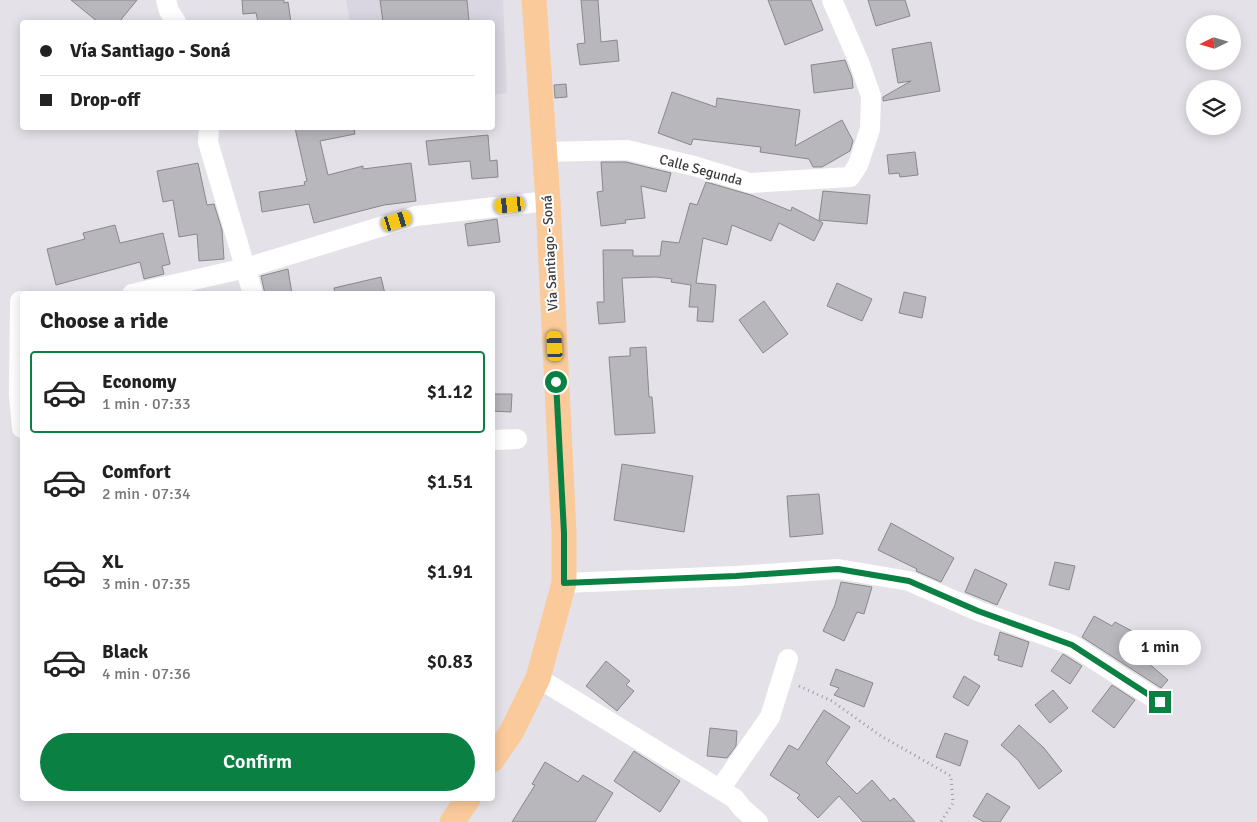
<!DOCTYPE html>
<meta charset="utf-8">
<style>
body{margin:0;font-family:Signika,sans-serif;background:#f2f2f2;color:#222;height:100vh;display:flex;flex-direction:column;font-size:19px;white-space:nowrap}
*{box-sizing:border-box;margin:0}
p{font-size:16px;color:#767676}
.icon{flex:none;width:28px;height:28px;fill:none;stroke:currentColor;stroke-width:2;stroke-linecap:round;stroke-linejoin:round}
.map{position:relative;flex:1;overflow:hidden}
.side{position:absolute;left:20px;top:291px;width:475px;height:510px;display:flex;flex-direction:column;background:#fff;border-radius:5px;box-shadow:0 2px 12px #0003}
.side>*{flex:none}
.banner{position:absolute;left:20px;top:20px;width:475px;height:110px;border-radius:5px;box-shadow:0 2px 12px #0003;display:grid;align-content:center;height:110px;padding:0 20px;background:#fff}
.needle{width:32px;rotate:265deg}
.controls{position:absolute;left:1186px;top:15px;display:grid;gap:10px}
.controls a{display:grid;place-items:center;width:55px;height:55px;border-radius:50%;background:#fff;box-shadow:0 2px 12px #0003;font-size:25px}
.end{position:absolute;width:22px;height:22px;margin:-11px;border:6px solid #0b8043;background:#fff;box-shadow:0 0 0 2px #fff}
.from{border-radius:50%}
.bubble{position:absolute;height:35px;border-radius:18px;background:#fff;box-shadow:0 2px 12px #0003;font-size:16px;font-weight:600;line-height:35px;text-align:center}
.car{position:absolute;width:15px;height:30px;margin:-15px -8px;border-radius:6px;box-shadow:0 0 4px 1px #0007;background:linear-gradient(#f5c518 24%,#345 0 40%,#f5c518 0 76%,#345 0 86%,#f5c518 0)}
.banner b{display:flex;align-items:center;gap:18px;height:48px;font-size:19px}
.banner b+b{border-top:1px solid #e0e0e0}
.banner i{width:12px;height:12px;background:#222}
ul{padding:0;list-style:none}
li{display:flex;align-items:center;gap:15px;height:82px;margin:0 10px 8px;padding:0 10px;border:2px solid transparent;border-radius:5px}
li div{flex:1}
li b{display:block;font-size:19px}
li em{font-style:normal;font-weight:600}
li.active{border-color:#0b8043}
li>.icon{width:45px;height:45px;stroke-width:1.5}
h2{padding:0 20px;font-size:22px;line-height:60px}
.action{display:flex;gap:10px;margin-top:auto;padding:10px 20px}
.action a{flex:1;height:58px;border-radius:30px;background:#0b8043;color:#fff;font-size:20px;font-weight:600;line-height:58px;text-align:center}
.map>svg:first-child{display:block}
.built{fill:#d9d6e2}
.building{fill:#b8b7bc;stroke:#89888d}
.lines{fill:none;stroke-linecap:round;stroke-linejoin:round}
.path{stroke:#9c9b9f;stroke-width:3;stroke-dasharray:1 4;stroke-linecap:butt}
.minor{stroke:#fff;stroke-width:20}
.major{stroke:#faca9b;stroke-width:25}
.route{stroke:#0b8043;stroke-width:6}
.labels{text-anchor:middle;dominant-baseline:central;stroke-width:4;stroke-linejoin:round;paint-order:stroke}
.street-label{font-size:14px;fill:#3c3c3e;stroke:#fff}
</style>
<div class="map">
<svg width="1257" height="822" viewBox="0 0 1257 822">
<rect width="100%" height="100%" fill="#e4e2e8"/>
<polygon class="built" points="346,0 503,0 507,93 493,95 492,22 350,22"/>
<g class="building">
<polygon points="71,0 137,0 119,22 98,22"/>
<polygon points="242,0 284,0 284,3 288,2 291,22 258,22 256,13 243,14"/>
<polygon points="380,0 467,0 469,22 383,22"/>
<polygon points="581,0 598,0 601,42 617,40 619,61 580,65 577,44 585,43"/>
<polygon points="768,0 811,0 823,30 785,45"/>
<polygon points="868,0 905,0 910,16 876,26"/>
<polygon points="931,42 940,91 883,101 883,97 911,81 898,83 892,49"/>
<polygon points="845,60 852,78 853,88 814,93 811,65"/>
<polygon points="566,84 567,97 555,98 554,85"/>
<polygon points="672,92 716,107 717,98 800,110 795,146 842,120 853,141 850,151 822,167 813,167 809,159 760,152 761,147 693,139 691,145 658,133"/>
<polygon points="295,128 354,128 355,134 320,141 328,175 363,166 363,169 411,163 416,201 384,205 314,223 309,204 262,212 259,192 305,185 304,182 307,181"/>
<polygon points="488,135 490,161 497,160 498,177 472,179 470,161 429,165 426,141"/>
<polygon points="915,152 918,175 900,177 899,173 889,174 887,155"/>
<polygon points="601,162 626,162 671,173 666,192 641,186 645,218 625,220 626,223 601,226 597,192 603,191"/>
<polygon points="198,163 207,205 214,204 222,230 224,259 199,261 197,234 179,237 173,200 163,202 157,171"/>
<polygon points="706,182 751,195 791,211 792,207 823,223 814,241 779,223 771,241 732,225 727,245 703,238 696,283 716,285 713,322 697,321 698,307 689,307 691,285 671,282 672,279 656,277 622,278 625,322 599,324 597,302 604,302 603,250 633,250 633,256 660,256 662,241 679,243 690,203 697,205"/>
<polygon points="823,191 870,195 867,224 819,220"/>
<polygon points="497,219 500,242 468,246 465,224"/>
<polygon points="115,225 120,243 163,233 170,264 162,266 164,274 144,279 140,262 56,285 47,249 85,239 83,233"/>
<polygon points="288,269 292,294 265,294 261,276"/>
<polygon points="381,277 385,294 335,294 334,288"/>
<polygon points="837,283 872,299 862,321 827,306"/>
<polygon points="904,292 926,297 922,318 899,313"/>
<polygon points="764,301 788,334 763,353 739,320"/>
<polygon points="646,347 649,397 652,397 655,433 615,435 609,357 630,356 630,348"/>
<polygon points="492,394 512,394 511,412 492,411"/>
<polygon points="622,464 693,476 684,532 614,520"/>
<polygon points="819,494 823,534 790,537 787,496"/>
<polygon points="891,523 954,558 941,582 916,571 917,569 878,550"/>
<polygon points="1055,562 1075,566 1069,590 1049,585"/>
<polygon points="975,569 1007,584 997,605 965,592"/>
<polygon points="841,582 872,587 864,614 857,612 844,641 823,631 835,605"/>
<polygon points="1094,616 1112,626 1115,622 1132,631 1129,636 1138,641 1133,650 1168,680 1161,688 1082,637"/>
<polygon points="1000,632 1029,642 1022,667 998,660 999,656 994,655"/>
<polygon points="1063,654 1082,666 1070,684 1051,671"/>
<polygon points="606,661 630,681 626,685 634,691 617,711 586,686"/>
<polygon points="836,669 873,683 864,707 834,695 839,688 830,685"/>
<polygon points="964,676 980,686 968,706 953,697"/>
<polygon points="1112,685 1135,700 1114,728 1092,711"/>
<polygon points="1053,690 1068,708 1050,723 1035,705"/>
<polygon points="824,710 850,727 826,763 857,794 872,780 890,801 894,798 915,822 863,822 839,796 818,818 797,798 800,795 770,775 789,745 798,750"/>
<polygon points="1019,725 1044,748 1062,771 1039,789 1018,760 1001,745"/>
<polygon points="710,728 737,731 736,746 727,758 707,756"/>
<polygon points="945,733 968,741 960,766 936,757"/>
<polygon points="634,751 680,781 660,812 614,781"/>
<polygon points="545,762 578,782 583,775 613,793 595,822 512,822 535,785 532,784"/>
<polygon points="987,793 1010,807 1000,822 984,822 973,816"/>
</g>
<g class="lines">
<polyline class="path" points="799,686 832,701 881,736 951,776 953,803 941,822"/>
<g class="minor">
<polyline points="166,0 169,11 176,22"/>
<polyline points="209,128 208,142 253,294"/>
<polyline points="544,152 627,150 694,166 750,183 850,177 858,165 870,129 871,96 859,62 832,0"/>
<polyline points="132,294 246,268 416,216 548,201"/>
<polyline points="22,301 20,301 19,395 22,428"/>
<polyline points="496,440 517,439"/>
<polyline points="564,583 736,576 838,569 909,581 978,611 1072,645 1160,702"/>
<polyline points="538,678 734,798 742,808 758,822"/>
<polyline points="720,789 770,717 788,659"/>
</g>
<g class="major">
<polyline points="492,760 512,731 538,678 564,583 564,533 548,201 534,0"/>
<polyline points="452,822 468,799"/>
</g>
</g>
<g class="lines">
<polyline class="route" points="556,382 564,533 564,583 736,576 838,569 909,581 978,611 1072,645 1160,702"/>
</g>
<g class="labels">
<g class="street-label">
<text transform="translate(701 170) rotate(15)">Calle Segunda</text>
<text transform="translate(550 253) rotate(-93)">Vía Santiago - Soná</text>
</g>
</g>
</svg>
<div class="controls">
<a><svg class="needle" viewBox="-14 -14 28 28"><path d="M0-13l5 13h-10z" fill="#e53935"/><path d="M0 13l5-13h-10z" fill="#767676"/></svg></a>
<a><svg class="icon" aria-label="layers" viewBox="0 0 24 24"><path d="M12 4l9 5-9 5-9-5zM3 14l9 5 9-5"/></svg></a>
</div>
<i class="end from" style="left:556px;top:382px"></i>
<i class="end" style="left:1160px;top:702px"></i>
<div class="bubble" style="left:1119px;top:630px;width:82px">1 min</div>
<i class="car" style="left:510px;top:205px;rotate:264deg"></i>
<i class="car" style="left:397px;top:221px;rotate:73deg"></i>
<i class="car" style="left:555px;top:346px;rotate:357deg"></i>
<div class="banner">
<b><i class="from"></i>Vía Santiago - Soná</b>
<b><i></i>Drop-off</b>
</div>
<section class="side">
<h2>Choose a ride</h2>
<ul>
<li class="active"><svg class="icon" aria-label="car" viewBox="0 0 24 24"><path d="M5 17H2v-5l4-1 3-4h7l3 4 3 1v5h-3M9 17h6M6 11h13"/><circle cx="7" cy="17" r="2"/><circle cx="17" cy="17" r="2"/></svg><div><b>Economy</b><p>1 min · 07:33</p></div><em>$1.12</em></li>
<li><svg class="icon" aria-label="car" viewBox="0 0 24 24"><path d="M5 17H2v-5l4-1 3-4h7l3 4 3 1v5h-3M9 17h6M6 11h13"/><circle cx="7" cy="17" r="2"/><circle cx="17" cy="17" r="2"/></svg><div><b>Comfort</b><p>2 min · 07:34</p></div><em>$1.51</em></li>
<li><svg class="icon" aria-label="car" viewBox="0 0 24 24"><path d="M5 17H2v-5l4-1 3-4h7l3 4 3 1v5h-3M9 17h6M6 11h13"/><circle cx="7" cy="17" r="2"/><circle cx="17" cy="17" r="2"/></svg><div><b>XL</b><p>3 min · 07:35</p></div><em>$1.91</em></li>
<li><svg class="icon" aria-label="car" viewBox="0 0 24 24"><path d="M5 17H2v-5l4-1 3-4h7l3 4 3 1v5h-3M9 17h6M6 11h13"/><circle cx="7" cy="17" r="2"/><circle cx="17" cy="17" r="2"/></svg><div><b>Black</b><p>4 min · 07:36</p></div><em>$0.83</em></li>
</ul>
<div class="action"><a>Confirm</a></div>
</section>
</div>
